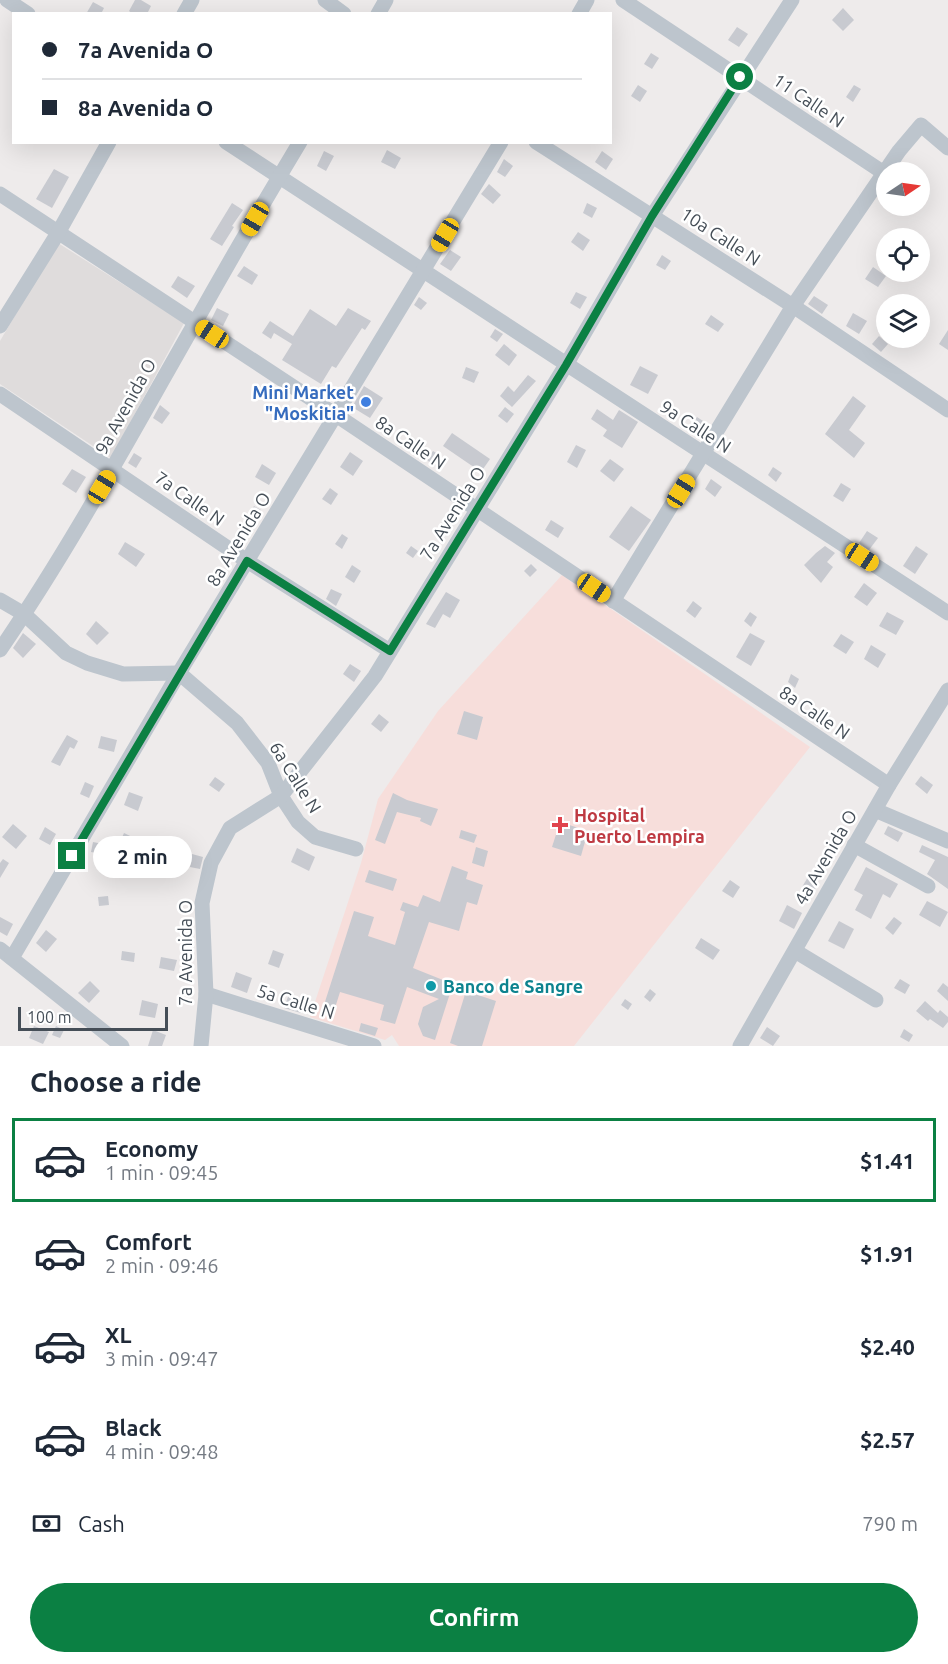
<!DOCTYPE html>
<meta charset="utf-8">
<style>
body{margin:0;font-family:Ubuntu,sans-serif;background:#f6f6f7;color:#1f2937;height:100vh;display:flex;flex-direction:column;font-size:22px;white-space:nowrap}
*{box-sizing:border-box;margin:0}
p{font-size:20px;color:#747a83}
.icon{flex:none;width:33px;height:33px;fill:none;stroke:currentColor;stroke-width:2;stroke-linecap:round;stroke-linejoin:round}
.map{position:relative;height:1046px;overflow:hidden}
.side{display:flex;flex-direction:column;background:#fff;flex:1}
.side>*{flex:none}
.guide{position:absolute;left:12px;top:12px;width:600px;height:132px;border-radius:0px;box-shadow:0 6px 24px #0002;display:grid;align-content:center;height:132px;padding:0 30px;background:#fff}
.needle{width:39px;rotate:77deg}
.controls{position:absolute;left:876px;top:162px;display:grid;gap:12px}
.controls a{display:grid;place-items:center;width:54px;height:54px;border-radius:50%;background:#fff;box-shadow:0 6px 24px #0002;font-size:30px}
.scale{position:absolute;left:18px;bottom:15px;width:150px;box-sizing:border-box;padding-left:6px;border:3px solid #454e57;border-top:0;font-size:16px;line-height:21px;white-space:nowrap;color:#454e57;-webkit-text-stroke:4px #fff;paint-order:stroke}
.end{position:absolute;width:27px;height:27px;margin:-14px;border:8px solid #0b8043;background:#fff;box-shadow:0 0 0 3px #fff}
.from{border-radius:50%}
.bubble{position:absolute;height:42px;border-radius:21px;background:#fff;box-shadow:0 6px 24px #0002;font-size:20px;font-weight:600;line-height:42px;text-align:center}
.car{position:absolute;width:18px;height:36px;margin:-18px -9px;border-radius:8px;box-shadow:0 0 4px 2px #0007;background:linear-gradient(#f5c518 24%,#345 0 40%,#f5c518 0 76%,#345 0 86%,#f5c518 0)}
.guide b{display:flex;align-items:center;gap:21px;height:57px;font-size:22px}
.guide b+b{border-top:2px solid #e0e1e3}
.guide i{width:15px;height:15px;background:#1f2937}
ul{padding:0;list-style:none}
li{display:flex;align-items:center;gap:18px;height:84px;margin:0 12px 9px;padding:0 18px;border:3px solid transparent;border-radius:0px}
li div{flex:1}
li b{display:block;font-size:22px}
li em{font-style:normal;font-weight:600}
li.on{border-color:#0b8043}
li>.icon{width:54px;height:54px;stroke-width:1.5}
h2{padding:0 30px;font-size:27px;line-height:72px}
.pay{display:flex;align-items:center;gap:15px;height:66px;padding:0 30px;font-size:22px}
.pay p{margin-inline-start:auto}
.primary-button{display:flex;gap:12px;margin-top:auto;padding:12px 30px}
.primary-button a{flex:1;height:69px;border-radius:36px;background:#0b8043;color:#fff;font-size:24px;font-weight:600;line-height:69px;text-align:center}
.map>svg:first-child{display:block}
.education{fill:#dfdcdc}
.medical{fill:#f7dedb}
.building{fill:#c8cad0}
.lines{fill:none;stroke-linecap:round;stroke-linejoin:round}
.minor{stroke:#bdc5cd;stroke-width:15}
.route{stroke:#0b8043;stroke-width:8}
.shop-dot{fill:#3f7fe0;stroke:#fff;stroke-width:2}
.health-dot{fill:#e0444e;stroke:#fff;stroke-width:2}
.culture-dot{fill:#0f9aa8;stroke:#fff;stroke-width:2}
.labels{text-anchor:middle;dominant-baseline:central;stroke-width:5;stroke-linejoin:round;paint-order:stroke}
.street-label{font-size:18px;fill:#454e57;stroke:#fff}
.shop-label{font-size:18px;font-weight:bold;fill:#366cbe;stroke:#fff;text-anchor:end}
.health-label{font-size:18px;font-weight:bold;fill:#be3a42;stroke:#fff;text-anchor:start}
.culture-label{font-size:18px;font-weight:bold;fill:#0d838f;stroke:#fff;text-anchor:start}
</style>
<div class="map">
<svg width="948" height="1046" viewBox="0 0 948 1046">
<rect width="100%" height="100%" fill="#eeebeb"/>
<polygon class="education" points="58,243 184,323 111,458 0,384 0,341"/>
<polygon class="medical" points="562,575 810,747 574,1046 399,1046 392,1035 385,1040 310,1017 361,863 378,799 438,711"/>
<g class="building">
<polygon points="135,0 141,0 151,6 147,14 133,14 129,11"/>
<polygon points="93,2 104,8 101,14 86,14"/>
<polygon points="843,8 854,20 843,31 832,20"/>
<polygon points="737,27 748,34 739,47 728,40"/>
<polygon points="651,53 659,58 652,69 644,64"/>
<polygon points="638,85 647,91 640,102 631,96"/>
<polygon points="854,85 861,89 853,102 846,97"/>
<polygon points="387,150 401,158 395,169 381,162"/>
<polygon points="324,151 334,156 326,171 317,166"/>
<polygon points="602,151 613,159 606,170 595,162"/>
<polygon points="504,159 513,166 505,177 497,172"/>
<polygon points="54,169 69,177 52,208 36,199"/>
<polygon points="489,184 501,195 493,204 481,194"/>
<polygon points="232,203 243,210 232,226 234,227 222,246 210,239"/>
<polygon points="587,203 597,208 592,218 583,213"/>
<polygon points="578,232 590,240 583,251 571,242"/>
<polygon points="450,250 461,257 451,271 440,264"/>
<polygon points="662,255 671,261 665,270 656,265"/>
<polygon points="244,266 258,275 252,285 237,276"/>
<polygon points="873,267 886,276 878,287 865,279"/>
<polygon points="178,276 195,286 187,298 171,287"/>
<polygon points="576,292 587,297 580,309 570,303"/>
<polygon points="814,296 828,305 822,314 808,304"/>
<polygon points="419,297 427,303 421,310 414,305"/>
<polygon points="217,308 229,314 223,326 211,320"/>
<polygon points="348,308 371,321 365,330 362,328 336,368 332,366 321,384 282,360 292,344 274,333 271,339 262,333 270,321 293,336 310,309 336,326"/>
<polygon points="853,313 867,321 859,334 846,326"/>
<polygon points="711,315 724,324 718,332 705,324"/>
<polygon points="495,329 503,334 497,342 490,337"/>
<polygon points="948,330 948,350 939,344"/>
<polygon points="879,336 888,344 881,352 872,344"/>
<polygon points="504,344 517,355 509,366 495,355"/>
<polygon points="640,366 658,375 648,394 630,385"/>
<polygon points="466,367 479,372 474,383 462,378"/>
<polygon points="528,375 536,381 512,407 500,396 508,386 514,392"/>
<polygon points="364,386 383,398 370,418 352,407"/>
<polygon points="853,396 866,406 849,430 865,443 854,458 825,434"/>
<polygon points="160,405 170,413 162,424 153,418"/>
<polygon points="505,407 514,414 507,423 498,416"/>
<polygon points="597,409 613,420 619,410 638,422 622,448 603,436 607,430 591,419"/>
<polygon points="697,417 706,423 699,433 691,427"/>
<polygon points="452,433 490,459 481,472 443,446"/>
<polygon points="576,445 586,450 577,468 567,462"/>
<polygon points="433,451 441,456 434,466 427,460"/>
<polygon points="350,452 363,461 353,476 340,467"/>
<polygon points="134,453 142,458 136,468 128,463"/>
<polygon points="610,459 624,469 614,482 600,471"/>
<polygon points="262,464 276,473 269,485 255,477"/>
<polygon points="773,467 782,473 776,482 768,475"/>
<polygon points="72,469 86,477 76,493 62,484"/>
<polygon points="711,479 722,487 715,497 705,489"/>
<polygon points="841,483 851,489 843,502 833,496"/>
<polygon points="330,488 338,494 331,505 322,499"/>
<polygon points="254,506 261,510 256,519 249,514"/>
<polygon points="631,506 651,520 629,551 609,537"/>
<polygon points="551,520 564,528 558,538 545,530"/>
<polygon points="867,531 878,538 869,550 859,543"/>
<polygon points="342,534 348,538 342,549 335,544"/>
<polygon points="125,542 145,554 136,567 118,554"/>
<polygon points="411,546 418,551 413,558 406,553"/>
<polygon points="825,546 835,553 827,562 833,567 821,583 804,565 816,553"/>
<polygon points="916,546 928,554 915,574 903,566"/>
<polygon points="531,564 537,570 530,577 524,571"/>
<polygon points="352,565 361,571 354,583 345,577"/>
<polygon points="864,583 877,593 867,606 854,597"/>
<polygon points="331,589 342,594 336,606 326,599"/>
<polygon points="446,592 460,600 450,618 443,614 435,628 426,624"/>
<polygon points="693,601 702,608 695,618 686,611"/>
<polygon points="750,612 757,617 751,627 744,621"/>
<polygon points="887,612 904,621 896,635 879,626"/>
<polygon points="96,621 109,633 97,645 86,634"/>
<polygon points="23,633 36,644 23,658 13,648"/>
<polygon points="750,633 765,641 751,666 736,657"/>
<polygon points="841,634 854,642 846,654 833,646"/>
<polygon points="871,645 886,654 878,668 864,659"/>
<polygon points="350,664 361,671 354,682 343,674"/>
<polygon points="791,674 799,679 795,688 788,682"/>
<polygon points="464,711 483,717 477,740 457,734"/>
<polygon points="379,714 389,722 381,732 371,724"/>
<polygon points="67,735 78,741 74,749 70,747 60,766 51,762"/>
<polygon points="101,736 117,740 114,752 98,748"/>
<polygon points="921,776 933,785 927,794 915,784"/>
<polygon points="215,777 225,784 219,792 209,785"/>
<polygon points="85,782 94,786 89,798 80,794"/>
<polygon points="129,792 143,797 138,811 124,805"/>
<polygon points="393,793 407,800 438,809 431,826 420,821 421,818 397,812 385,844 375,840"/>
<polygon points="560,822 588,831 581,856 552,847"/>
<polygon points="13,824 27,836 16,849 2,837"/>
<polygon points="888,826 903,833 898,842 884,834"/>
<polygon points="45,827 56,834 50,845 39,839"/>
<polygon points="461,830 477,835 474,843 459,838"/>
<polygon points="124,833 153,847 149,855 120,842"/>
<polygon points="93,842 113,846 111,856 91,852"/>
<polygon points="922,845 948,857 948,889 927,874 935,860 919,852"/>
<polygon points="476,847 488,851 484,867 472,863"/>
<polygon points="297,848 315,857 309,871 291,862"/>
<polygon points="192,854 203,857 200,869 190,867"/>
<polygon points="3,859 9,863 0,878 0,863"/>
<polygon points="452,866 468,872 466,879 483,885 477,905 467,902 459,931 429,922 413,968 453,984 435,1040 423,1036 418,1024 423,1007 439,999 407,987 395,1024 380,1020 384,1005 340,992 334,1011 323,1008 354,911 374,917 368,936 395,945 405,912 400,910 403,902 418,907 423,895 440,902"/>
<polygon points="866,867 898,884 890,898 883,894 871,919 855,910 863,895 854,890"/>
<polygon points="369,870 397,879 393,891 365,882"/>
<polygon points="808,877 818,884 812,894 802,887"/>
<polygon points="730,880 740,887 733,898 722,891"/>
<polygon points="108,896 109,905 99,906 98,897"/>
<polygon points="927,901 948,912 940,927 919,915"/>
<polygon points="787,905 802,913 794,929 779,921"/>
<polygon points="0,917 13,924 7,936 0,932"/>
<polygon points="894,917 902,923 893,935 885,928"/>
<polygon points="839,921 854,929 844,949 828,941"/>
<polygon points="46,930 57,939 46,952 36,943"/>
<polygon points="701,938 720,950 713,960 695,948"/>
<polygon points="273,950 284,954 279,968 268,964"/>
<polygon points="122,951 135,953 134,962 121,960"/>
<polygon points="161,957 177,960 174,971 159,968"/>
<polygon points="236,972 252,978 247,993 231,987"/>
<polygon points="900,979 910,985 905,994 894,988"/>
<polygon points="90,981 100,991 89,1003 78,993"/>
<polygon points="943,983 948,987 948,1001 937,991"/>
<polygon points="650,989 656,994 650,1002 644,997"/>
<polygon points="466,991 496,1001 482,1046 458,1046 450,1043"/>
<polygon points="289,994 305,1000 301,1013 284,1008"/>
<polygon points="625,999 632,1004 628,1010 621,1005"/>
<polygon points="142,1000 158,1004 155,1018 139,1015"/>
<polygon points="925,1001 938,1013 940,1010 948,1017 948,1022 943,1028 930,1019 928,1021 916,1011"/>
<polygon points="361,1023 378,1028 375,1036 359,1031"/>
<polygon points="34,1026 49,1032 43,1044 29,1038"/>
<polygon points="56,1026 64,1030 60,1038 52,1035"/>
<polygon points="767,1027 780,1036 773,1046 760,1038"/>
<polygon points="904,1029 913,1035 909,1042 900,1037"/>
<polygon points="153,1030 166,1035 162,1046 148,1046"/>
</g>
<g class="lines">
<g class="minor">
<polyline points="7,0 28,14"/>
<polyline points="325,0 344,14"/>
<polyline points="623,0 884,173"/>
<polyline points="184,14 192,0"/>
<polyline points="378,14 386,0"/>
<polyline points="579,14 587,0"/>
<polyline points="226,142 948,613"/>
<polyline points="536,142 793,306 948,410"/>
<polyline points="0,194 336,415 889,785"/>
<polyline points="0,326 58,233 109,142"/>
<polyline points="0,394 247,561 390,651"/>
<polyline points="0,600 24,614 66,653 87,663 123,674 179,673 237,723 268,763 281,796 298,822 315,837 356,849"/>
<polyline points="613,601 793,306 899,151 921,125 948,148"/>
<path d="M0 650C72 545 132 433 195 323 229 262 264 202 300 142"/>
<polyline points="875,810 948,841"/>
<polyline points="854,845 928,886"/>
<polyline points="0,949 122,1046"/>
<polyline points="795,951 876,1000"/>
<polyline points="12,958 179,673 501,142"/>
<polyline points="206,994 374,1046"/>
<polyline points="201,1046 206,994 202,903 211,863 230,828 281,796 375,676 566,365 652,216 792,0"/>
<polyline points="740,1046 889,785 948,690"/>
</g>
</g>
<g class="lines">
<polyline class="route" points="72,856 247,561 390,651 566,365 652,216 740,77"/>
</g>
<circle class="shop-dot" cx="366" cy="402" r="6"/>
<path class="health-dot" d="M557 816h6v6h6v6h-6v6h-6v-6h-6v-6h6z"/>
<circle class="culture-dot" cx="431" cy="986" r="6"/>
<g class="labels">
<g class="street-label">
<text transform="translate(809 100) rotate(34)">11 Calle N</text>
<text transform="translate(721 236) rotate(33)">10a Calle N</text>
<text transform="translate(125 406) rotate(-61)">9a Avenida O</text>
<text transform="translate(696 426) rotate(33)">9a Calle N</text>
<text transform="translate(411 442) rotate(34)">8a Calle N</text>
<text transform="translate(190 498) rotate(35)">7a Calle N</text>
<text transform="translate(452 513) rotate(-58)">7a Avenida O</text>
<text transform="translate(238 539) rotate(-59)">8a Avenida O</text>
<text transform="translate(815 712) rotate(34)">8a Calle N</text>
<text transform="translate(296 777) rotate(58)">6a Calle N</text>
<text transform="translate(825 857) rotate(-60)">4a Avenida O</text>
<text transform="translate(185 953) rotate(-90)">7a Avenida O</text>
<text transform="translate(296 1001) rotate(17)">5a Calle N</text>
</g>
<g class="shop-label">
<text x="354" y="392">Mini Market<tspan x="354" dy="21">"Moskitia"</tspan></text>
</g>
<g class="health-label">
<text x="574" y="815">Hospital<tspan x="574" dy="21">Puerto Lempira</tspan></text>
</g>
<g class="culture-label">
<text x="443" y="986">Banco de Sangre</text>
</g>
</g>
</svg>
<div class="controls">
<a><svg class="needle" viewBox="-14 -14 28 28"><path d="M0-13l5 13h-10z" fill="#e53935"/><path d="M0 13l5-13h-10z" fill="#747a83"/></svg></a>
<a><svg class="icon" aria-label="locate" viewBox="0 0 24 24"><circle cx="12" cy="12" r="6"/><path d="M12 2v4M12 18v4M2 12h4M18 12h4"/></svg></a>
<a><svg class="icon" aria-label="layers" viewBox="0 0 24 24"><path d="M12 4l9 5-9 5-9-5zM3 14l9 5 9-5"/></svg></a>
</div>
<div class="scale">100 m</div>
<i class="end from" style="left:740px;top:77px"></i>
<i class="end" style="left:72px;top:856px"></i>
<div class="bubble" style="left:93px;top:836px;width:99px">2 min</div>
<i class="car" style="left:255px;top:219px;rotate:210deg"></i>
<i class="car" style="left:445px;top:235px;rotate:211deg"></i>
<i class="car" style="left:212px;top:334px;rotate:303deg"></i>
<i class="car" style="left:102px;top:487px;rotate:31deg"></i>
<i class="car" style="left:681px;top:491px;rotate:32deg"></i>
<i class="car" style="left:862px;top:557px;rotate:123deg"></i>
<i class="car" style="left:594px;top:588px;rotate:124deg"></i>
<div class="guide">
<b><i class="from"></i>7a Avenida O</b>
<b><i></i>8a Avenida O</b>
</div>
</div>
<section class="side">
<h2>Choose a ride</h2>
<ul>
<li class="on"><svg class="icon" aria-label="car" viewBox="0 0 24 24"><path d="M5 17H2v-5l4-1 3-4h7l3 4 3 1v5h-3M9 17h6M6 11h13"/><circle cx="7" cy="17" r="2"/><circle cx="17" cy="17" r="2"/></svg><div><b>Economy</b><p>1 min · 09:45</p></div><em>$1.41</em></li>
<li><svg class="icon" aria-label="car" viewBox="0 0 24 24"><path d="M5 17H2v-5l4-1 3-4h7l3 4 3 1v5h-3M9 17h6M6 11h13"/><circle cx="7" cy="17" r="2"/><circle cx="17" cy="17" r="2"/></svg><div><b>Comfort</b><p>2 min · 09:46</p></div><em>$1.91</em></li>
<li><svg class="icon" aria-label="car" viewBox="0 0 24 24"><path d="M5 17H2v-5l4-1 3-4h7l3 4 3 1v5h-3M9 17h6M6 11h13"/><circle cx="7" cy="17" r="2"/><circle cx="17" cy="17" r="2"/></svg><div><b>XL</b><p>3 min · 09:47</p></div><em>$2.40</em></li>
<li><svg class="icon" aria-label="car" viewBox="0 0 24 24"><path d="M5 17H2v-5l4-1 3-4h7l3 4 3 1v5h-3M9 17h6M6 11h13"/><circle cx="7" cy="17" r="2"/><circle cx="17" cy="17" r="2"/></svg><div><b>Black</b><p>4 min · 09:48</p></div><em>$2.57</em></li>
</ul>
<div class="pay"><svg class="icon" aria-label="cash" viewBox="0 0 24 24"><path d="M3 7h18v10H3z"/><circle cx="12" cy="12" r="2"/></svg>Cash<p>790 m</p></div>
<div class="primary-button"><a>Confirm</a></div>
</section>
